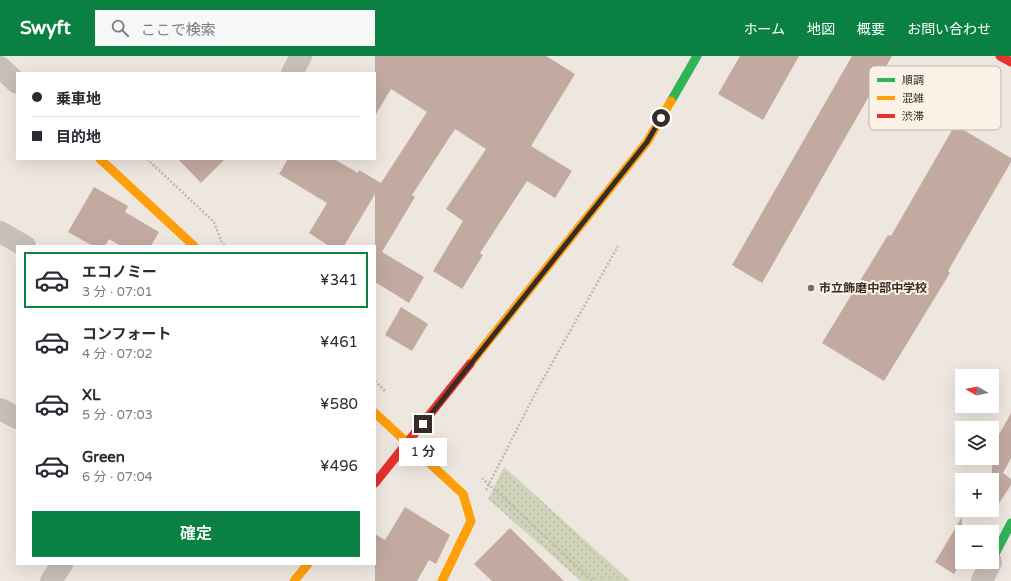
<!DOCTYPE html>
<html lang="ja">
<meta charset="utf-8">
<style>
body{margin:0;font-family:"Varela Round","Noto Sans JP",sans-serif;background:#f7f7f7;color:#2b2b33;height:100vh;display:flex;flex-direction:column;font-size:15px;white-space:nowrap}
*{box-sizing:border-box;margin:0}
p{font-size:13px;color:#7c7c81}
.icon{flex:none;width:22px;height:22px;fill:none;stroke:currentColor;stroke-width:2;stroke-linecap:round;stroke-linejoin:round}
.map{position:relative;flex:1;overflow:hidden}
.panel{position:absolute;left:16px;top:189px;width:360px;height:320px;display:flex;flex-direction:column;background:#fff;border-radius:0px;box-shadow:0 4px 16px #0002}
.panel>*{flex:none}
.top-card{position:absolute;left:16px;top:16px;width:360px;height:88px;border-radius:0px;box-shadow:0 4px 16px #0002;display:grid;align-content:center;height:88px;padding:0 16px;background:#fff}
.needle{width:26px;rotate:279deg}
.tools{position:absolute;left:955px;top:313px;display:grid;gap:8px}
.tools a{display:grid;place-items:center;width:44px;height:44px;border-radius:0px;background:#fff;box-shadow:0 4px 16px #0002;font-size:20px}
.end{position:absolute;width:18px;height:18px;margin:-9px;border:5px solid #382c27;background:#fff;box-shadow:0 0 0 2px #fff}
.from{border-radius:50%}
.bubble{position:absolute;height:28px;border-radius:0px;background:#fff;box-shadow:0 4px 16px #0002;font-size:13px;font-weight:600;line-height:28px;text-align:center}
.top-card b{display:flex;align-items:center;gap:14px;height:38px;font-size:15px}
.top-card b+b{border-top:1px solid #e1e1e2}
.top-card i{width:10px;height:10px;background:#2b2b33}
ul{padding:7px 0 0;list-style:none}
li{display:flex;align-items:center;gap:12px;height:56px;margin:0 8px 6px;padding:0 8px;border:2px solid transparent;border-radius:0px}
li div{flex:1}
li b{display:block;font-size:15px}
li em{font-style:normal;font-weight:600}
li.on{border-color:#0b8043}
li>.icon{width:36px;height:36px;stroke-width:1.5}
.primary-button{display:flex;gap:8px;margin-top:auto;padding:8px 16px}
.primary-button a{flex:1;height:46px;border-radius:0px;background:#0b8043;color:#fff;font-size:16px;font-weight:600;line-height:46px;text-align:center}
header{display:flex;align-items:center;gap:24px;box-sizing:border-box;height:56px;padding:0 20px;background:#0b8043;color:#fff}
header strong{font-size:19px}
nav{display:flex;gap:22px;margin-inline-start:auto;font-size:14px}
.search{width:280px;height:36px;background:#f7f7f7;display:flex;align-items:center;gap:10px;box-sizing:border-box;padding:0 14px;border-radius:0px;color:#7c7c81;font-size:15px}
.map>svg:first-child{display:block}
.green{fill:url(#green-dots)}
.building{fill:#c3aaa0}
.lines{fill:none;stroke-linecap:round;stroke-linejoin:round}
.path{stroke:#c0b8b1;stroke-width:2.5;stroke-dasharray:2 2;stroke-linecap:butt}
.street{stroke:#c7bfb9;stroke-width:22}
.fast{stroke:#30b455;stroke-width:9}
.slow{stroke:#ff9f0a;stroke-width:9}
.jam{stroke:#e5322d;stroke-width:9}
.route{stroke:#382c27;stroke-width:5}
.poi-dot{fill:#786d68;stroke:#fbf1e7;stroke-width:1.5}
.labels{text-anchor:middle;dominant-baseline:central;stroke-width:4;stroke-linejoin:round;paint-order:stroke}
.poi-label{font-size:12px;font-weight:bold;fill:#382c27;stroke:#fbf1e7;text-anchor:start}
.key{fill:#fbf1e7;stroke:#c0b6ad;stroke-width:1}
.key-label{font-size:11px;fill:#382c27}
</style>
<header>
<strong>Swyft</strong>
<div class="search"><svg class="icon" aria-label="search" viewBox="0 0 24 24"><circle cx="10" cy="10" r="6"/><path d="M15 15l6 6"/></svg>ここで検索</div>
<nav><a>ホーム</a><a>地図</a><a>概要</a><a>お問い合わせ</a></nav>
</header>
<div class="map">
<svg width="1011" height="525" viewBox="0 0 1011 525">
<defs>
<pattern id="green-dots" width="8" height="8" patternUnits="userSpaceOnUse"><rect width="8" height="8" fill="#cfd4b9"/><path d="M2 2h.1M6 6h.1" fill="none" stroke="#b2b69f" stroke-width="1.8" stroke-linecap="round"/></pattern>
</defs>
<rect width="100%" height="100%" fill="#eee7e0"/>
<polygon class="green" points="504,411 630,525 581,525 488,443"/>
<g class="building">
<polygon points="375,0 546,0 575,18 531,90 572,115 555,142 527,125 480,197 483,199 462,233 433,215 463,165 446,153 486,93 455,73 412,139 415,141 382,196 424,221 409,247 375,226 375,138 344,190 329,190 309,177 327,147 279,118 288,103 334,103 358,117 359,114 381,127 427,56 391,33 375,60"/>
<polygon points="740,0 799,0 763,64 718,38"/>
<polygon points="852,0 892,0 762,227 732,209"/>
<polygon points="955,69 1011,102 1011,106 948,215 950,217 884,325 822,287 888,179 891,180"/>
<polygon points="178,103 225,103 201,127"/>
<polygon points="94,131 128,150 125,156 159,176 151,190 121,190 109,183 105,190 93,190 68,176"/>
<polygon points="401,251 428,268 412,295 385,279"/>
<polygon points="1011,357 1011,402 1003,417 1011,423 1011,429 992,458 992,391"/>
<polygon points="405,451 450,479 436,508 429,504 417,525 375,525 375,478 385,484"/>
<polygon points="962,461 962,505 954,518 935,506"/>
<polygon points="510,472 564,525 492,525 474,508"/>
</g>
<g class="lines">
<g class="path">
<polyline points="147,103 214,166 222,187 225,190"/>
<polyline points="375,325 386,336"/>
<polyline points="482,422 593,525"/>
<polyline points="486,434 538,332 618,190"/>
</g>
<g class="street">
<polyline points="0,11 17,27"/>
<polyline points="292,17 301,0"/>
<polyline points="0,176 25,190"/>
<polyline points="0,353 17,362"/>
<polyline points="51,525 62,508"/>
<polyline points="982,525 991,506"/>
</g>
<g class="fast">
<polyline points="671,45 697,0"/>
<polyline points="992,504 1011,467"/>
</g>
<g class="slow">
<polyline points="100,103 194,190"/>
<polyline points="470,308 647,86 671,45"/>
<polyline points="375,357 463,438 471,465 442,525"/>
<polyline points="294,525 308,508"/>
</g>
<g class="jam">
<polyline points="1000,0 1011,6"/>
<polyline points="375,427 470,308"/>
</g>
</g>
<g class="lines">
<polyline class="route" points="423,368 647,86 661,62"/>
</g>
<circle class="poi-dot" cx="811" cy="232" r="4"/>
<g class="labels">
<g class="poi-label">
<text x="819" y="232">市立飾磨中部中学校</text>
</g>
</g>
<rect x="869" y="10" width="132" height="64" rx="6" class="key"/>
<rect x="877" y="22" width="18" height="4" fill="#30b455"/>
<rect x="877" y="40" width="18" height="4" fill="#ff9f0a"/>
<rect x="877" y="58" width="18" height="4" fill="#e5322d"/>
<g class="key-label">
<text x="902" y="28">順調</text>
<text x="902" y="46">混雑</text>
<text x="902" y="64">渋滞</text>
</g>
</svg>
<div class="tools">
<a><svg class="needle" viewBox="-14 -14 28 28"><path d="M0-13l5 13h-10z" fill="#e53935"/><path d="M0 13l5-13h-10z" fill="#7c7c81"/></svg></a>
<a><svg class="icon" aria-label="layers" viewBox="0 0 24 24"><path d="M12 4l9 5-9 5-9-5zM3 14l9 5 9-5"/></svg></a>
<a>+</a>
<a>−</a>
</div>
<i class="end from" style="left:661px;top:62px"></i>
<i class="end" style="left:423px;top:368px"></i>
<div class="bubble" style="left:399px;top:382px;width:48px">1 分</div>
<div class="top-card">
<b><i class="from"></i>乗車地</b>
<b><i></i>目的地</b>
</div>
<section class="panel">
<ul>
<li class="on"><svg class="icon" aria-label="car" viewBox="0 0 24 24"><path d="M5 17H2v-5l4-1 3-4h7l3 4 3 1v5h-3M9 17h6M6 11h13"/><circle cx="7" cy="17" r="2"/><circle cx="17" cy="17" r="2"/></svg><div><b>エコノミー</b><p>3 分 · 07:01</p></div><em>¥341</em></li>
<li><svg class="icon" aria-label="car" viewBox="0 0 24 24"><path d="M5 17H2v-5l4-1 3-4h7l3 4 3 1v5h-3M9 17h6M6 11h13"/><circle cx="7" cy="17" r="2"/><circle cx="17" cy="17" r="2"/></svg><div><b>コンフォート</b><p>4 分 · 07:02</p></div><em>¥461</em></li>
<li><svg class="icon" aria-label="car" viewBox="0 0 24 24"><path d="M5 17H2v-5l4-1 3-4h7l3 4 3 1v5h-3M9 17h6M6 11h13"/><circle cx="7" cy="17" r="2"/><circle cx="17" cy="17" r="2"/></svg><div><b>XL</b><p>5 分 · 07:03</p></div><em>¥580</em></li>
<li><svg class="icon" aria-label="car" viewBox="0 0 24 24"><path d="M5 17H2v-5l4-1 3-4h7l3 4 3 1v5h-3M9 17h6M6 11h13"/><circle cx="7" cy="17" r="2"/><circle cx="17" cy="17" r="2"/></svg><div><b>Green</b><p>6 分 · 07:04</p></div><em>¥496</em></li>
</ul>
<div class="primary-button"><a>確定</a></div>
</section>
</div>
